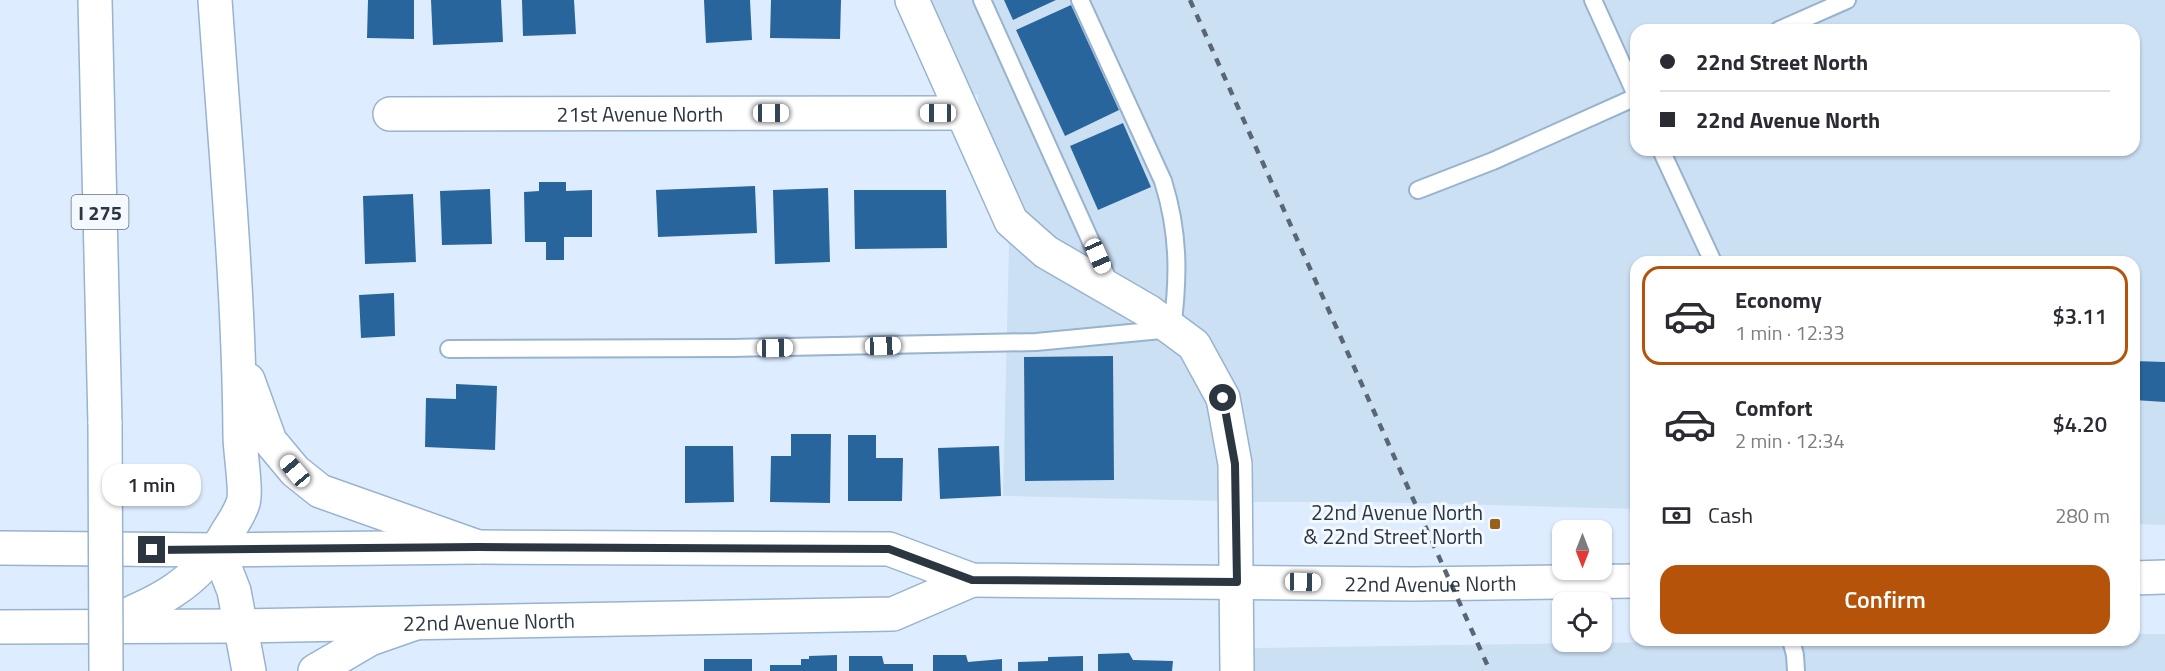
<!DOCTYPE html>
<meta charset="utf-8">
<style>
body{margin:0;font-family:"Titillium Web",sans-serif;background:#f7f7f7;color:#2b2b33;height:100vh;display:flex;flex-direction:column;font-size:22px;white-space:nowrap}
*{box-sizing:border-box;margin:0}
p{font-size:20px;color:#7c7c81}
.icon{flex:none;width:33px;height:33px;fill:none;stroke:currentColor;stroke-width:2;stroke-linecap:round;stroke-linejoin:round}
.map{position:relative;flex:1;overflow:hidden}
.sheet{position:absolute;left:1630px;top:256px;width:510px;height:390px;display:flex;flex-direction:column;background:#fff;border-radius:18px;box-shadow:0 2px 4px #0004}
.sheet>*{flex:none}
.hud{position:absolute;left:1630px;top:24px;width:510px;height:132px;border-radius:18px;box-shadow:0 2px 4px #0004;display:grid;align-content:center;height:132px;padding:0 30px;background:#fff}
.needle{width:39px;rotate:180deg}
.buttons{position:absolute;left:1552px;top:520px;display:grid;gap:12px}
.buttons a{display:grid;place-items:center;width:60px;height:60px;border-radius:12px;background:#fff;box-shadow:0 2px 4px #0004;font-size:30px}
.end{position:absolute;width:27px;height:27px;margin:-14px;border:8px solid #2b3641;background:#fff;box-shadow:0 0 0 3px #fff}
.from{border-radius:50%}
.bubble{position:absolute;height:42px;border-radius:18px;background:#fff;box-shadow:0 2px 4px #0004;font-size:20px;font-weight:600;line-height:42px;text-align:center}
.car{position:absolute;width:18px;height:36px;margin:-18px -9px;border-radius:8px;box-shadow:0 0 4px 2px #0007;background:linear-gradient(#fff 24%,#345 0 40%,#fff 0 76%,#345 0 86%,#fff 0)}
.hud b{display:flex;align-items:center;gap:21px;height:57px;font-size:22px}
.hud b+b{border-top:2px solid #e1e1e2}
.hud i{width:15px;height:15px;background:#2b2b33}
ul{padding:10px 0 0;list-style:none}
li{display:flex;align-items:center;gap:18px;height:99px;margin:0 12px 9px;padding:0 18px;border:3px solid transparent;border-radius:18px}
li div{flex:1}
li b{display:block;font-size:22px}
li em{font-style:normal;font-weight:600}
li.current{border-color:#b45309}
li>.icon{width:54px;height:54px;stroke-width:1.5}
.pay{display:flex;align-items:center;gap:15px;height:66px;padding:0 30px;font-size:22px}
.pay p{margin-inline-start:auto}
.primary-button{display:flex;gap:12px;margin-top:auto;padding:12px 30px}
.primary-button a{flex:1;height:69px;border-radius:18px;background:#b45309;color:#fff;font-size:24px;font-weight:600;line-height:69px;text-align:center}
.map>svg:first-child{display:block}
.built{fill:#cce0f4;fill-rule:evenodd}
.building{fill:#29659d}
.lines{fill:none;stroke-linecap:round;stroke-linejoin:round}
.lane-casing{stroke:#98b3ce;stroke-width:20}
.street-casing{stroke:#98b3ce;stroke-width:36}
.secondary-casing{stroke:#98b3ce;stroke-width:36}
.highway-casing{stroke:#98b3ce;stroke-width:36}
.lane{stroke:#fff;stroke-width:16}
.street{stroke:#fff;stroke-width:33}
.secondary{stroke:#fff;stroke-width:33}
.highway{stroke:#fff;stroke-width:33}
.rail{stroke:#5a6673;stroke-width:4.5;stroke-dasharray:8 8;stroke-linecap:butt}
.highway-bridge-casing{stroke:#98b3ce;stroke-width:36;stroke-linecap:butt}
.highway-bridge{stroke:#fff;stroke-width:33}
.route{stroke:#2b3641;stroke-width:8}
.poi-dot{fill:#976218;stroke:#f3f9ff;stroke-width:2}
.labels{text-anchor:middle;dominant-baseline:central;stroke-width:6;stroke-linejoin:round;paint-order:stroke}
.shield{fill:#f3f9ff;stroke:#67707a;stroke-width:1.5}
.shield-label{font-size:20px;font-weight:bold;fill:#2b3641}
.street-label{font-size:21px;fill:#2b3641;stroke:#f3f9ff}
.poi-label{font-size:21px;fill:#2b3641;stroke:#f3f9ff;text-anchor:end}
</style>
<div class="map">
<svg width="2165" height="671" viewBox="0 0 2165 671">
<rect width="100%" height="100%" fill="#ddedff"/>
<g class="built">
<path d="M930 0H2165V525L2135 524 2134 262H1636V509L1374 502H1252L1251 460 1238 394 1208 336 1155 294 1055 237 1024 209 978 108V95H972ZM1636 30H2134V150H1636Z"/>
<polygon points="1007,240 1039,268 1140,326 1182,358 1208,404 1220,466 1220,501 1003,496 1009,244"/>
<polygon points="2135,634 2165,634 2165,671 1252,671 1253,648 1721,641 2134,640"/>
</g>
<g class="building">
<polygon points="368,0 414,0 414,39 367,38"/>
<polygon points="431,0 501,0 503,42 433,45"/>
<polygon points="522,0 574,0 576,34 523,36"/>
<polygon points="704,0 750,0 752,40 706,43"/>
<polygon points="771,0 841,0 840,39 770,38"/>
<polygon points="1004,0 1056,0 1013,20"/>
<polygon points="1071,5 1119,110 1065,136 1016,30"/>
<polygon points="1123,123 1151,187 1098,210 1070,146"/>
<polygon points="539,182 566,182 566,191 592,190 592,237 564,237 564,260 546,260 546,242 525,242 524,192 539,191"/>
<polygon points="755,186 757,233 658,237 656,190"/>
<polygon points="828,188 830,262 775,264 773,190"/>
<polygon points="490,189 492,244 442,245 440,191"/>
<polygon points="854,190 946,190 947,248 855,249"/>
<polygon points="413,194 416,262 365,264 363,196"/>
<polygon points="394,293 395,336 361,338 359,295"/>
<polygon points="1113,356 1114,480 1025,481 1024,357"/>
<polygon points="2134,361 2165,362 2165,402 2134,400"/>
<polygon points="456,384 497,386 495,450 425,447 426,398 456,399"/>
<polygon points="791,434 831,434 830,503 770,502 771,456 791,456"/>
<polygon points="848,435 876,435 876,458 903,458 902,501 848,501"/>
<polygon points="685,446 733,446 734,502 685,503"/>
<polygon points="999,446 1001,496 940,499 938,448"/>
<polygon points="1129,653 1133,660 1173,661 1172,671 1098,671 1098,654"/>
<polygon points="837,655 837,671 770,671 770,665 801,665 801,659 809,659 809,656"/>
<polygon points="933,655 966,655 968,662 1002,659 1002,671 933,671"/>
<polygon points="849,656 882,656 884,664 913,664 913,671 849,671"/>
<polygon points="1083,656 1083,671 1018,671 1018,662 1048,661 1048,657"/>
<rect x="704" y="659" width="48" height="12"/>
</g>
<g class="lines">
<defs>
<g id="lane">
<polyline points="982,0 1111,286"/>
<polyline points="1593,0 1636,95"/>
<polyline points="1779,30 1847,0"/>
<polyline points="1661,150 1713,262"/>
<polyline points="1418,190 1493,161 1636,97"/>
<path d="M449 349 732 348 1036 342 1172 329C1179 276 1179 232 1163 181L1080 0"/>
<polyline points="1791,640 1795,655 1796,671"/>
</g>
<g id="street">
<polyline points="912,0 1011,221 1046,252 1148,311 1194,345 1223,398 1235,464 1237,671"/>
<path id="s1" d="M390 114 962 113"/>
</g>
<g id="secondary">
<path id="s2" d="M0 548 218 550 478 547 889 549 972 580 1413 584 1636 581"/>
<polyline points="2134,578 2165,577"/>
<path id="s3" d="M0 627 242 626 893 614 972 580"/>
</g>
<g id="highway">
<polyline points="95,0 105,424"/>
<polyline points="248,380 270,441 295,471 320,491 478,547"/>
<polyline points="218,550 234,591 249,671"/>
<path d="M96 627C152 606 198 586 228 531 233 523 240 513 243 503 247 492 240 451 240 436 239 290 225 145 215 0"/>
<polyline points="315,671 370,639 413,624"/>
</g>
</defs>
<use href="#lane" class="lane-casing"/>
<use href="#street" class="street-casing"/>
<use href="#secondary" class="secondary-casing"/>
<use href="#highway" class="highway-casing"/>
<use href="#lane" class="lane"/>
<use href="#street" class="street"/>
<use href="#secondary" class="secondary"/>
<use href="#highway" class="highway"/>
<polyline class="rail" points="1190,0 1490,671"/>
<defs>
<polyline id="highway-bridge" points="105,424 106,671"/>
</defs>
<use href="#highway-bridge" class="highway-bridge-casing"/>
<use href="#highway-bridge" class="highway-bridge"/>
</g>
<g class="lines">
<polyline class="route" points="152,550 478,547 889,549 972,580 1237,582 1235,464 1223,398"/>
</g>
<rect class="poi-dot" x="1489" y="518" width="12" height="12" rx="3"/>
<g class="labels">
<rect class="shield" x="71.5" y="195" width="57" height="34" rx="4.5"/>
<g class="shield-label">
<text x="100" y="212">I 275</text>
</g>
<g class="street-label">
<text stroke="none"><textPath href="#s1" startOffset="250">21st Avenue North</textPath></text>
<text stroke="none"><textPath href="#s2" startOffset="1436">22nd Avenue North</textPath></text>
<text stroke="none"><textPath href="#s3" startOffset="489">22nd Avenue North</textPath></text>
</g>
<g class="poi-label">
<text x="1483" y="512">22nd Avenue North<tspan x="1483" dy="24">&amp; 22nd Street North</tspan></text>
</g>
</g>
</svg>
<div class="buttons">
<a><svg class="needle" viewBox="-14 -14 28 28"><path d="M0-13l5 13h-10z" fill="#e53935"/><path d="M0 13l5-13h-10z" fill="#7c7c81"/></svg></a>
<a><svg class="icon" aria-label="locate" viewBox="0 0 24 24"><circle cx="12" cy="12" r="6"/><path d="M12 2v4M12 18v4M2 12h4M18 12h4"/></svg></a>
</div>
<i class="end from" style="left:1223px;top:398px"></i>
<i class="end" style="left:152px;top:550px"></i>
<div class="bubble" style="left:102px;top:464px;width:99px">1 min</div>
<i class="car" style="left:771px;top:113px;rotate:90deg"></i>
<i class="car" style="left:938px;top:113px;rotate:270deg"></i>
<i class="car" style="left:1098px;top:256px;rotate:156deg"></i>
<i class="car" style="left:883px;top:346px;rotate:88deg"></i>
<i class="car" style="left:775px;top:348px;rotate:89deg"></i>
<i class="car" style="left:295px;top:471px;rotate:320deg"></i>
<i class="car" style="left:1303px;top:582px;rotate:91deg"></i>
<div class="hud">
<b><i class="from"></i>22nd Street North</b>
<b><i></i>22nd Avenue North</b>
</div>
<section class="sheet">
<ul>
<li class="current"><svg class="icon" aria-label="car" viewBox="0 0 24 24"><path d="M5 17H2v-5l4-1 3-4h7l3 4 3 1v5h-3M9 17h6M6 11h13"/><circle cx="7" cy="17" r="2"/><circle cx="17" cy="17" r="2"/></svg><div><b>Economy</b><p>1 min · 12:33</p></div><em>$3.11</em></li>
<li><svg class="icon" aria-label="car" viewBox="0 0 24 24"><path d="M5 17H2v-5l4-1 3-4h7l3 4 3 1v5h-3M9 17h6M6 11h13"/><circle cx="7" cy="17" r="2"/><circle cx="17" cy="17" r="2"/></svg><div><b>Comfort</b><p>2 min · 12:34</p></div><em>$4.20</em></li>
</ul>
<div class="pay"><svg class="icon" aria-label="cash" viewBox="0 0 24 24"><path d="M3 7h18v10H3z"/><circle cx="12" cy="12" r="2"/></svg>Cash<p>280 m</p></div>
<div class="primary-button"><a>Confirm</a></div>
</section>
</div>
